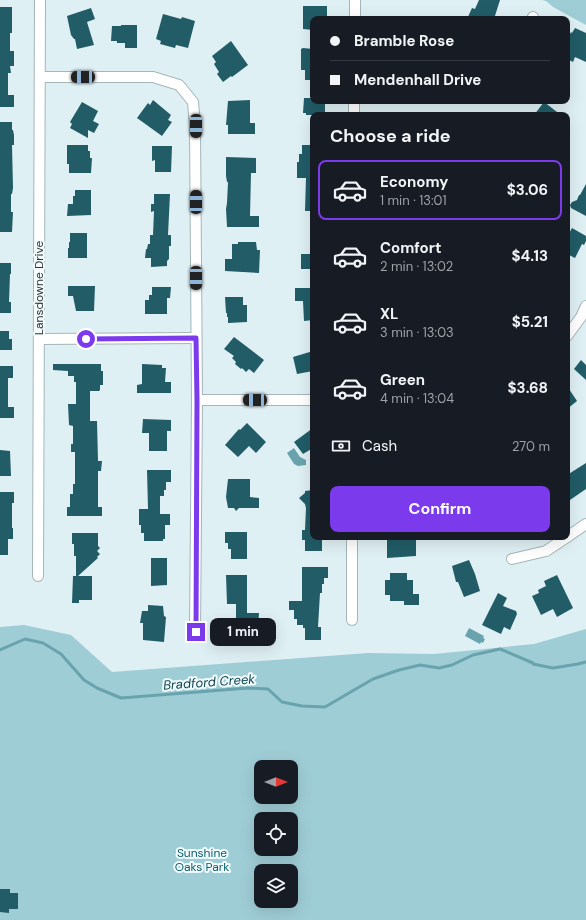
<!DOCTYPE html>
<meta charset="utf-8">
<style>
body{margin:0;font-family:"DM Sans",sans-serif;background:#242831;color:#f1f3f6;height:100vh;display:flex;flex-direction:column;font-size:15px;white-space:nowrap}
*{box-sizing:border-box;margin:0}
p{font-size:13px;color:#9ea1a6}
.icon{flex:none;width:22px;height:22px;fill:none;stroke:currentColor;stroke-width:2;stroke-linecap:round;stroke-linejoin:round}
.map{position:relative;flex:1;overflow:hidden}
.panel{position:absolute;left:310px;top:112px;width:260px;height:428px;display:flex;flex-direction:column;background:#171b24;border-radius:8px;box-shadow:0 4px 16px #0002}
.panel>*{flex:none}
.top-card{position:absolute;left:310px;top:16px;width:260px;height:88px;border-radius:8px;box-shadow:0 4px 16px #0002;display:grid;align-content:center;height:88px;padding:0 20px;background:#171b24}
.needle{width:26px;rotate:90deg}
.controls{position:absolute;left:254px;top:760px;display:grid;gap:8px}
.controls a{display:grid;place-items:center;width:44px;height:44px;border-radius:8px;background:#171b24;box-shadow:0 4px 16px #0002;font-size:20px}
.end{position:absolute;width:18px;height:18px;margin:-9px;border:5px solid #7c3aed;background:#fff;box-shadow:0 0 0 2px #fff}
.from{border-radius:50%}
.bubble{position:absolute;height:28px;border-radius:8px;background:#171b24;box-shadow:0 4px 16px #0002;font-size:13px;font-weight:700;line-height:28px;text-align:center}
.car{position:absolute;width:12px;height:24px;margin:-12px -6px;border-radius:5px;box-shadow:0 0 3px 1px #0007;background:linear-gradient(#222 24%,#8ab4d8 0 40%,#222 0 76%,#8ab4d8 0 86%,#222 0)}
.top-card b{display:flex;align-items:center;gap:14px;height:38px;font-size:15px}
.top-card b+b{border-top:1px solid #363941}
.top-card i{width:10px;height:10px;background:#f1f3f6}
ul{padding:0;list-style:none}
li{display:flex;align-items:center;gap:12px;height:60px;margin:0 8px 6px;padding:0 12px;border:2px solid transparent;border-radius:8px}
li div{flex:1}
li b{display:block;font-size:15px}
li em{font-style:normal;font-weight:700}
li.active{border-color:#7c3aed}
li>.icon{width:36px;height:36px;stroke-width:1.5}
h2{padding:0 20px;font-size:18px;line-height:48px}
.pay{display:flex;align-items:center;gap:10px;height:44px;padding:0 20px;font-size:15px}
.pay p{margin-inline-start:auto}
.primary-button{display:flex;gap:8px;margin-top:auto;padding:8px 20px}
.primary-button a{flex:1;height:46px;border-radius:8px;background:#7c3aed;color:#fff;font-size:16px;font-weight:700;line-height:46px;text-align:center}
.map>svg:first-child{display:block}
.green{fill:#9fcdd6;fill-rule:evenodd}
.water{fill:#69a3ae}
.lines{fill:none;stroke-linecap:round;stroke-linejoin:round}
.stream{stroke:#69a3ae;stroke-width:3}
.building{fill:#215c67}
.minor-casing{stroke:#a5b5b8;stroke-width:12}
.minor{stroke:#fff;stroke-width:10}
.route{stroke:#7c3aed;stroke-width:5}
.labels{text-anchor:middle;dominant-baseline:central;stroke-width:4;stroke-linejoin:round;paint-order:stroke}
.street-label{font-size:12px;fill:#2b3133;stroke:#f2fcfe}
.park-label{font-size:12px;fill:#0a5e6b;stroke:#f2fcfe}
.water-label{font-size:13px;font-style:italic;fill:#0f444d;stroke:#f2fcfe}
</style>
<div class="map">
<svg width="586" height="920" viewBox="0 0 586 920">
<rect width="100%" height="100%" fill="#dff0f4"/>
<g class="green">
<polygon points="542,0 586,0 586,25 553,7 546,1"/>
<path d="M24 625 71 635 112 672 368 653 434 654 534 644 586 629V920H0V627ZM261 767H291V797H261ZM261 819H291V849H261ZM261 871H291V901H261Z"/>
</g>
<g class="water">
<polygon points="294,448 300,457 306,460 306,465 298,466 294,464 287,453"/>
<polygon points="469,628 484,636 483,638 485,639 483,643 481,642 480,644 465,636"/>
</g>
<g class="lines">
<polyline class="stream" points="0,650 25,639 43,643 61,654 84,680 97,688 121,698 248,688 268,689 282,702 302,706 325,707 373,679 399,670 420,665 439,668 452,665 473,655 500,649 533,663 533,664 553,668 578,664 586,662"/>
</g>
<g class="building">
<polygon points="479,0 500,0 494,19 467,19 472,8 475,9"/>
<polygon points="303,6 327,6 327,19 313,19 313,30 303,29"/>
<polygon points="0,7 12,7 12,33 10,33 10,51 14,51 14,66 10,66 11,73 8,73 8,95 14,95 14,107 0,107"/>
<polygon points="91,8 95,19 87,22 94,45 77,49 75,39 74,39 71,35 67,16"/>
<polygon points="163,14 181,19 182,17 195,21 188,48 176,45 175,48 160,44 161,41 156,39"/>
<polygon points="121,25 137,25 137,48 125,48 125,43 117,43 117,41 111,41 112,26 121,26"/>
<polygon points="575,28 586,33 586,62 575,57 573,62 567,59 567,41 571,32 572,33"/>
<polygon points="231,41 248,65 232,77 231,76 223,82 217,74 219,72 214,64 216,62 212,56"/>
<polygon points="303,48 313,49 313,80 305,80 305,70 301,70 301,49"/>
<polygon points="304,98 313,98 313,101 325,101 325,115 306,115 306,113 303,113"/>
<polygon points="153,100 171,115 168,120 172,122 162,136 137,118 148,103 150,105"/>
<polygon points="250,100 250,123 255,123 255,134 228,134 228,125 226,125 228,101"/>
<polygon points="82,102 98,111 93,121 99,124 94,133 88,130 88,138 70,128 72,124 70,122"/>
<polygon points="544,102 561,115 534,115"/>
<polygon points="0,122 12,122 12,130 13,130 14,135 14,145 12,145 13,188 12,194 11,194 11,212 13,212 12,232 0,232"/>
<polygon points="67,145 88,145 88,151 90,151 90,158 92,158 91,173 69,173 69,164 67,164"/>
<polygon points="302,145 313,145 313,211 305,211 306,178 297,178 297,162 299,162 299,154 302,154"/>
<polygon points="152,146 172,146 171,172 155,172 155,160 152,161"/>
<polygon points="226,157 256,158 256,173 251,173 250,216 259,216 259,227 227,227 226,209 227,203 228,182 227,182 226,176"/>
<polygon points="586,184 586,216 571,208 570,205 572,202 577,200 579,195 580,195"/>
<polygon points="75,190 91,190 91,215 67,216 68,204 73,204 73,196 75,196"/>
<polygon points="154,194 170,194 168,235 171,235 171,246 169,246 169,259 167,261 167,266 151,267 151,258 145,258 146,249 147,249 148,244 150,244 150,235 153,235 154,211 151,212 151,204 154,204"/>
<polygon points="572,228 586,236 586,241 584,245 582,244 575,258 567,254 567,237"/>
<polygon points="70,233 87,233 87,258 68,258 68,248 69,248 69,242 70,242"/>
<polygon points="238,242 256,242 257,250 260,250 259,273 225,271 225,259 232,259 232,244 238,244"/>
<rect x="301" y="254" width="12" height="15"/>
<polygon points="0,263 11,263 11,274 10,274 9,302 11,302 11,313 0,313"/>
<polygon points="68,286 95,286 94,311 76,311 73,296 68,296"/>
<polygon points="152,287 171,287 170,298 167,298 167,314 145,314 145,300 149,300 149,295 152,295"/>
<polygon points="295,288 313,288 313,320 304,321 303,301 295,301"/>
<polygon points="225,297 243,297 243,305 247,305 247,322 228,323 228,317 227,317 227,313 226,313"/>
<polygon points="0,331 9,331 9,339 12,339 12,350 0,350"/>
<polygon points="234,337 264,360 254,373 249,369 246,372 242,368 241,369 235,364 236,362 232,358 234,356 224,349"/>
<polygon points="313,351 313,371 297,374 293,357"/>
<polygon points="581,360 586,365 586,380 574,369"/>
<polygon points="53,364 101,364 101,371 103,371 103,385 100,385 100,390 99,391 90,391 90,421 97,421 98,461 102,461 101,471 98,471 98,507 102,507 102,516 67,516 67,507 70,507 70,494 73,494 73,484 75,484 75,452 71,452 71,444 73,444 73,426 69,425 68,404 76,404 76,382 74,382 74,376 68,376 68,371 53,370"/>
<polygon points="142,364 162,365 162,368 166,368 165,382 171,382 171,393 137,393 137,385 142,384"/>
<polygon points="0,366 13,366 13,378 8,378 8,407 14,407 14,418 0,418"/>
<polygon points="567,386 577,401 567,409"/>
<polygon points="143,419 171,420 171,431 167,431 167,451 149,451 149,433 142,433"/>
<polygon points="247,423 266,442 256,453 249,446 238,457 225,445 239,429 240,430"/>
<polygon points="313,428 313,448 303,454 294,442"/>
<polygon points="0,450 10,451 11,476 0,476"/>
<polygon points="586,463 586,489 567,502 567,475"/>
<polygon points="147,470 171,470 171,482 166,482 166,490 164,490 164,496 160,496 160,514 170,514 170,525 165,525 165,539 163,539 163,541 144,541 144,533 141,533 141,525 139,525 139,509 148,509"/>
<polygon points="228,479 250,479 250,497 259,498 259,508 239,508 236,511 234,508 228,508 226,497"/>
<polygon points="313,490 313,537 322,537 322,551 305,551 305,540 302,540 302,530 305,530 306,508 305,504 299,498 305,493 305,491"/>
<polygon points="0,492 14,492 14,503 12,503 12,528 13,528 13,539 8,539 8,555 0,555"/>
<polygon points="225,532 247,532 247,559 231,559 231,549 228,549 228,543 225,543"/>
<polygon points="72,533 98,533 98,546 100,548 97,551 100,554 97,557 98,558 78,576 92,576 92,600 79,600 79,603 72,603 73,576 76,576 76,556 74,556 74,544 72,544"/>
<polygon points="387,537 416,537 416,556 387,558"/>
<polygon points="151,558 167,558 167,585 151,586"/>
<polygon points="469,560 475,574 480,591 464,597 458,582 456,582 452,566"/>
<polygon points="302,567 328,567 328,578 324,578 324,584 322,584 322,593 320,593 318,627 321,627 321,640 305,640 305,628 303,628 303,625 297,625 297,619 294,619 294,610 289,610 289,601 302,601"/>
<polygon points="390,573 407,573 407,580 413,580 413,594 419,594 419,605 404,605 404,601 390,601 390,595 385,595 385,580 390,580"/>
<polygon points="226,575 247,575 247,613 259,613 258,628 264,628 264,644 234,644 234,633 236,633 236,604 227,604"/>
<polygon points="557,575 573,608 557,617 553,609 541,615 532,596 539,593 538,590 546,586 544,581"/>
<polygon points="498,593 507,598 503,606 516,611 517,614 510,630 504,627 501,634 482,625"/>
<polygon points="148,605 163,606 164,616 166,617 164,642 143,640 143,623 140,623 142,611 148,611"/>
<polygon points="0,889 10,889 10,893 18,893 18,909 9,909 9,913 0,912"/>
</g>
<g class="lines">
<defs>
<g id="minor">
<polyline points="355,19 355,0"/>
<polyline points="532,19 533,17"/>
<polyline points="40,77 153,77 179,85 193,102 195,126 197,400 195,632"/>
<polyline points="354,115 354,101"/>
<polyline points="567,336 581,317 586,306"/>
<polyline points="39,339 196,338"/>
<polyline points="197,400 313,400"/>
<polyline points="567,537 586,524"/>
<polyline points="512,559 546,551 567,537"/>
<polyline points="38,576 40,0"/>
<polyline points="352,620 352,537"/>
</g>
</defs>
<use href="#minor" class="minor-casing"/>
<use href="#minor" class="minor"/>
</g>
<g class="lines">
<polyline class="route" points="86,339 196,338 197,400 196,632"/>
</g>
<g class="labels">
<g class="street-label">
<text transform="translate(39 288) rotate(-90)">Lansdowne Drive</text>
</g>
<g class="park-label">
<text x="202" y="853">Sunshine<tspan x="202" dy="14">Oaks Park</tspan></text>
</g>
<g class="water-label">
<text transform="translate(209 682) rotate(-4)">Bradford Creek</text>
</g>
</g>
</svg>
<div class="controls">
<a><svg class="needle" viewBox="-14 -14 28 28"><path d="M0-13l5 13h-10z" fill="#e53935"/><path d="M0 13l5-13h-10z" fill="#9ea1a6"/></svg></a>
<a><svg class="icon" aria-label="locate" viewBox="0 0 24 24"><circle cx="12" cy="12" r="6"/><path d="M12 2v4M12 18v4M2 12h4M18 12h4"/></svg></a>
<a><svg class="icon" aria-label="layers" viewBox="0 0 24 24"><path d="M12 4l9 5-9 5-9-5zM3 14l9 5 9-5"/></svg></a>
</div>
<i class="end from" style="left:86px;top:339px"></i>
<i class="end" style="left:196px;top:632px"></i>
<div class="bubble" style="left:210px;top:618px;width:66px">1 min</div>
<i class="car" style="left:83px;top:77px;rotate:270deg"></i>
<i class="car" style="left:196px;top:126px;rotate:180deg"></i>
<i class="car" style="left:196px;top:202px;rotate:0deg"></i>
<i class="car" style="left:196px;top:278px;rotate:180deg"></i>
<i class="car" style="left:255px;top:400px;rotate:270deg"></i>
<div class="top-card">
<b><i class="from"></i>Bramble Rose</b>
<b><i></i>Mendenhall Drive</b>
</div>
<section class="panel">
<h2>Choose a ride</h2>
<ul>
<li class="active"><svg class="icon" aria-label="car" viewBox="0 0 24 24"><path d="M5 17H2v-5l4-1 3-4h7l3 4 3 1v5h-3M9 17h6M6 11h13"/><circle cx="7" cy="17" r="2"/><circle cx="17" cy="17" r="2"/></svg><div><b>Economy</b><p>1 min · 13:01</p></div><em>$3.06</em></li>
<li><svg class="icon" aria-label="car" viewBox="0 0 24 24"><path d="M5 17H2v-5l4-1 3-4h7l3 4 3 1v5h-3M9 17h6M6 11h13"/><circle cx="7" cy="17" r="2"/><circle cx="17" cy="17" r="2"/></svg><div><b>Comfort</b><p>2 min · 13:02</p></div><em>$4.13</em></li>
<li><svg class="icon" aria-label="car" viewBox="0 0 24 24"><path d="M5 17H2v-5l4-1 3-4h7l3 4 3 1v5h-3M9 17h6M6 11h13"/><circle cx="7" cy="17" r="2"/><circle cx="17" cy="17" r="2"/></svg><div><b>XL</b><p>3 min · 13:03</p></div><em>$5.21</em></li>
<li><svg class="icon" aria-label="car" viewBox="0 0 24 24"><path d="M5 17H2v-5l4-1 3-4h7l3 4 3 1v5h-3M9 17h6M6 11h13"/><circle cx="7" cy="17" r="2"/><circle cx="17" cy="17" r="2"/></svg><div><b>Green</b><p>4 min · 13:04</p></div><em>$3.68</em></li>
</ul>
<div class="pay"><svg class="icon" aria-label="cash" viewBox="0 0 24 24"><path d="M3 7h18v10H3z"/><circle cx="12" cy="12" r="2"/></svg>Cash<p>270 m</p></div>
<div class="primary-button"><a>Confirm</a></div>
</section>
</div>
